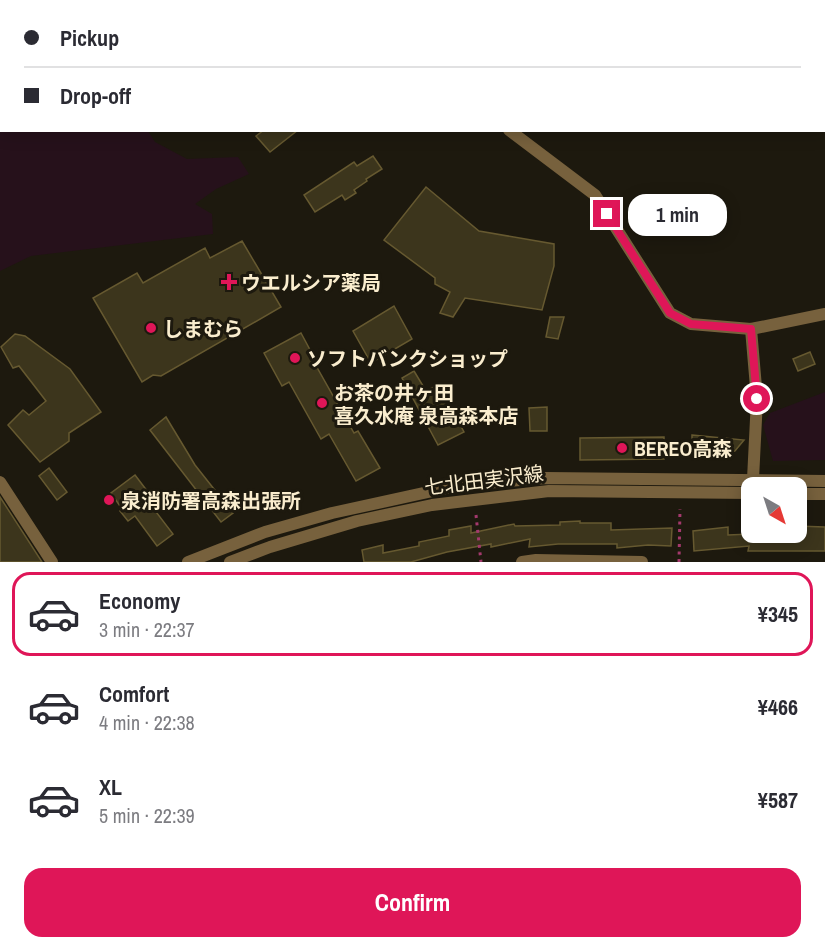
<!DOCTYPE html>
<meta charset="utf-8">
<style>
body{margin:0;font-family:"Archivo Narrow","Noto Sans JP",sans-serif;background:#f2f2f3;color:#2b2b33;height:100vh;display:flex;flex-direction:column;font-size:22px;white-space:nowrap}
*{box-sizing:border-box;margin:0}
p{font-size:20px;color:#7c7c81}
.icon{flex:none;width:33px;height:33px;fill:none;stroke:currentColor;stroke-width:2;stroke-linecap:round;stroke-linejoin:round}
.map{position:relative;height:562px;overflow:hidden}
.panel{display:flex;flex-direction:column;background:#fff;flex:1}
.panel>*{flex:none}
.guide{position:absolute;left:0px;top:0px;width:825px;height:132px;box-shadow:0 3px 15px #0003;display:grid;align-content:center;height:132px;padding:0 24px;background:#fff}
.needle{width:39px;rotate:141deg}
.buttons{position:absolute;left:741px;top:477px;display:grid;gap:12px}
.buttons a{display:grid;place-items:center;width:66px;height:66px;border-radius:12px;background:#fff;box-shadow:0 3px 15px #0003;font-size:30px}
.end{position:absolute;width:27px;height:27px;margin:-14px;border:8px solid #df1658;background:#fff;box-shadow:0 0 0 3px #fff}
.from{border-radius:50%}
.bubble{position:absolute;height:42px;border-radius:18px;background:#fff;box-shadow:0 3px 15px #0003;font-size:20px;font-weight:700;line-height:42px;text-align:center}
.guide b{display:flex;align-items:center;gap:21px;height:57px;font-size:22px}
.guide b+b{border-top:2px solid #e1e1e2}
.guide i{width:15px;height:15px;background:#2b2b33}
ul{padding:10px 0 0;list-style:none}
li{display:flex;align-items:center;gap:18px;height:84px;margin:0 12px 9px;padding:0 12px;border:3px solid transparent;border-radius:18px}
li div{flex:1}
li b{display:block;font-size:22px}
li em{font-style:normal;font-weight:700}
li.active{border-color:#df1658}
li>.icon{width:54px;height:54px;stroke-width:1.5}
.cta{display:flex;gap:12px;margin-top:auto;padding:12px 24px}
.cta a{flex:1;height:69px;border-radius:18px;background:#df1658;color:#fff;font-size:24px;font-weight:700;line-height:69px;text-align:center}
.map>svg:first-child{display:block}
.green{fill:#26111b}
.building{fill:#3c351c;stroke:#665930;stroke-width:1.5}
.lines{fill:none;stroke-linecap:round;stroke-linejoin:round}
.path{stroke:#a4396d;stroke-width:3;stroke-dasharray:3 4.5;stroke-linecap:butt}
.minor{stroke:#77613d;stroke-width:12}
.route{stroke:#df1658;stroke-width:8}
.poi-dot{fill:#df1658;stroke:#1d190e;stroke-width:2}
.labels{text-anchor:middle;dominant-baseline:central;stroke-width:6;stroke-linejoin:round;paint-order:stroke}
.poi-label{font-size:20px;font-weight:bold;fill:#faedce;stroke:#1d190e;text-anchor:start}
.street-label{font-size:20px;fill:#faedce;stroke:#1d190e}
</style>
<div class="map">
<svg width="825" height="562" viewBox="0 0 825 562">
<rect width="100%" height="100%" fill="#1d190e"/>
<g class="green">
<polygon points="0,43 2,130 148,131 155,142 187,159 238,157 249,174 216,189 195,204 212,214 213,234 31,256 0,271"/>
<polygon points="825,392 825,460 773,461 763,425 770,413"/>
</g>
<g class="building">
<polygon points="264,130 298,130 270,152 256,136"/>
<polygon points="373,156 382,169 366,179 367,181 354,190 356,193 345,200 342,195 315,212 304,195 354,162 357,166"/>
<polygon points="426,187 479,231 554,244 554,266 542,310 465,298 453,317 440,313 450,292 435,284 435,278 384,240"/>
<polygon points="242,241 281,307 161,376 153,375 142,382 93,298 137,273 143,283 205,248 210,258"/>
<polygon points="394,306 412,339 371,363 353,331"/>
<polygon points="550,317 564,317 558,339 546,337"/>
<polygon points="301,333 316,361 314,362 354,433 358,431 380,468 356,481 329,434 321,439 289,382 282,386 264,353"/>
<polygon points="15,334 25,336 70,369 101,412 69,433 69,441 40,462 8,425 23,410 29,415 46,401 19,366 13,368 1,347"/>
<polygon points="810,352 815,364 798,371 793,359"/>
<polygon points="414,371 426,391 438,385 464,432 438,445 402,378"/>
<polygon points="547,407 547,431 530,431 529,408"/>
<polygon points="166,417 195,465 233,513 221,522 150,430"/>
<polygon points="692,435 744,440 735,451 715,459 692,453"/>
<polygon points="664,437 664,459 580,460 580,438"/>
<polygon points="49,468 67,492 57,500 39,476"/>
<polygon points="135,475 154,500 150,504 173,534 157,546 135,516 128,521 120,511 122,509 111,493"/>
<polygon points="0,497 42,562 0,562"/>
<polygon points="580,521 580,523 611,523 611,530 672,528 671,546 648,545 617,548 617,544 558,544 529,547 530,539 491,547 491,544 447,552 411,562 364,562 362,550 383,545 383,553 419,546 419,542 449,536 449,530 471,526 471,533 514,524 515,526 560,525 560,522"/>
<polygon points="796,526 825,527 825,551 748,551 749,546 694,551 693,531 728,527 728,535 796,532"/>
</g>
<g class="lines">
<g class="path">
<polyline points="476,515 481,562"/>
<polyline points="679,562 680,509"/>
</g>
<g class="minor">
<polyline points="451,2 452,0"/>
<polyline points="509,130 595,195 670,313 691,324 751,329 825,314"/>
<polyline points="751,329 757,399 753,479"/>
<polyline points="0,482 52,562"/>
<polyline points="796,494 825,494"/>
<polyline points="188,562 265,532 332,513 460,485 546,478 825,481"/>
<polyline points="230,562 270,547 357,521 432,505 549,491 752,493"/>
<polyline points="522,562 536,560 642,562"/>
</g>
</g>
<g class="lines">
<polyline class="route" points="607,214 670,313 691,324 751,329 757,399"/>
</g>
<g class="poi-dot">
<path d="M226 273h6v6h6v6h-6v6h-6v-6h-6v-6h6z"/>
<circle cx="151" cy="328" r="6"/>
<circle cx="295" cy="358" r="6"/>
<circle cx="322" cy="403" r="6"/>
<circle cx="622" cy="448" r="6"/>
<circle cx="109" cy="500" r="6"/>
</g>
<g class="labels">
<g class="poi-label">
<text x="241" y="282">ウエルシア薬局</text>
<text x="163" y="328">しまむら</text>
<text x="307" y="358">ソフトバンクショップ</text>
<text x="334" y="392">お茶の井ヶ田<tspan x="334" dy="23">喜久水庵 泉高森本店</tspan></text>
<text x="634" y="448">BEREO高森</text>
<text x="121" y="500">泉消防署高森出張所</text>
</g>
<g class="street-label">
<text transform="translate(484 480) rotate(-7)">七北田実沢線</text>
</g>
</g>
</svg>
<div class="buttons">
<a><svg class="needle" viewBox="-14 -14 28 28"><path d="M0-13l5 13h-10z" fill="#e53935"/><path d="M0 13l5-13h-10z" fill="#7c7c81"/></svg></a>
</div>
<i class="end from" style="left:757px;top:399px"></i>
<i class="end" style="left:607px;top:214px"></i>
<div class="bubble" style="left:628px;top:194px;width:99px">1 min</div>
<div class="guide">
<b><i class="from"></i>Pickup</b>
<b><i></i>Drop-off</b>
</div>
</div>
<section class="panel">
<ul>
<li class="active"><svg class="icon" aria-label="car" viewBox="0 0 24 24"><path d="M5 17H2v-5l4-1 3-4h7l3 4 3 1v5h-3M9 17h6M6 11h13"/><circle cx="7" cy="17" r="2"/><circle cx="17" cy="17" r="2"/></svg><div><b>Economy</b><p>3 min · 22:37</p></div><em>¥345</em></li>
<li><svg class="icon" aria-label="car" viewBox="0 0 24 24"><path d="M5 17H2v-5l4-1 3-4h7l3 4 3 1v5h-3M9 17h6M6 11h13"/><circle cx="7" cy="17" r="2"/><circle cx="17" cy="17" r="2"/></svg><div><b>Comfort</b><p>4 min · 22:38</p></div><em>¥466</em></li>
<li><svg class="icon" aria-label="car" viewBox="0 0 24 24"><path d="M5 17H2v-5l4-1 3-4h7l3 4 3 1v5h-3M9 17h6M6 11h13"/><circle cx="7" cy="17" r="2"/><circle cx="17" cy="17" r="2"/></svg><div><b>XL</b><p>5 min · 22:39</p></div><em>¥587</em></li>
</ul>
<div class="cta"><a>Confirm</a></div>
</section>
